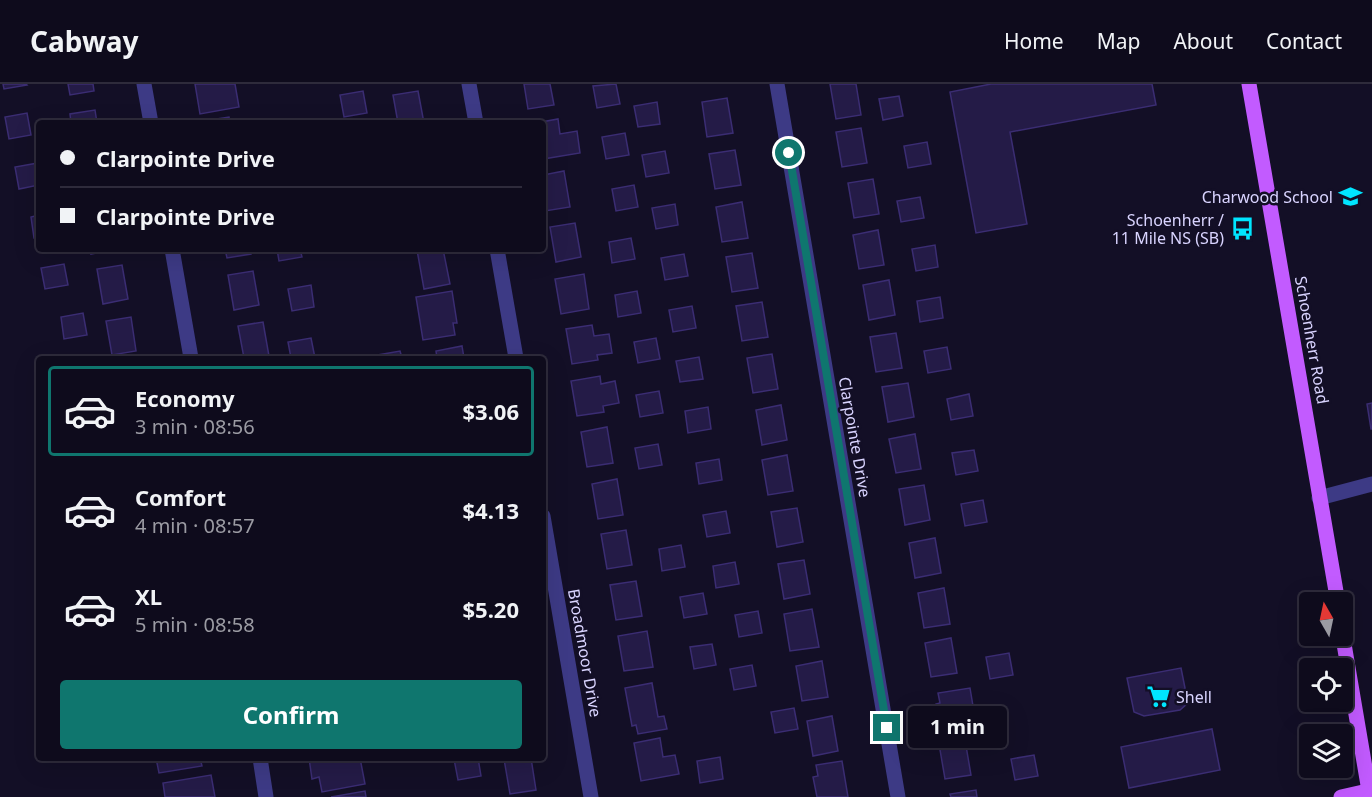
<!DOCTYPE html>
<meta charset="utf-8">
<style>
body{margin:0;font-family:"Noto Sans",sans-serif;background:#171425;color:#f1f3f6;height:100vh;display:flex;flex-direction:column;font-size:22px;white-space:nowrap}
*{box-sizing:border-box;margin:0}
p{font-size:20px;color:#9b9ba3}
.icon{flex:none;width:33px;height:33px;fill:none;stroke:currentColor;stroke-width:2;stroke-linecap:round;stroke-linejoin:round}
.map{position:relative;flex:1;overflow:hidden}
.drawer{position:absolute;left:36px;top:272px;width:510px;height:405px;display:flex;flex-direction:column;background:#0e0b1c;border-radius:6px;box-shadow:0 6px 24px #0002,0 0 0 2px #2e2b3b}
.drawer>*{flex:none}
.hud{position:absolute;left:36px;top:36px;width:510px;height:132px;border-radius:6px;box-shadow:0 6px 24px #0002,0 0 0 2px #2e2b3b;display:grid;align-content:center;height:132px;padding:0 24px;background:#0e0b1c}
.needle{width:39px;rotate:351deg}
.fabs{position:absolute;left:1299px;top:508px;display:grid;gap:12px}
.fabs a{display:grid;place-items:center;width:54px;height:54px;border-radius:6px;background:#0e0b1c;box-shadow:0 6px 24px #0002,0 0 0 2px #2e2b3b;font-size:30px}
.end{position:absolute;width:27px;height:27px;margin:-14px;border:8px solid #0f766e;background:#fff;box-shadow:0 0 0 3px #fff}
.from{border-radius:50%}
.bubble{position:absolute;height:42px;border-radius:6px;background:#0e0b1c;box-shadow:0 6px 24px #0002,0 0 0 2px #2e2b3b;font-size:20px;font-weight:700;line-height:42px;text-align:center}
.hud b{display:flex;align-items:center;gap:21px;height:57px;font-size:22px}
.hud b+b{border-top:2px solid #2e2b3b}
.hud i{width:15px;height:15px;background:#f1f3f6}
ul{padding:10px 0 0;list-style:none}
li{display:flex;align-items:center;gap:18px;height:90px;margin:0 12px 9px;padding:0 12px;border:3px solid transparent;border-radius:6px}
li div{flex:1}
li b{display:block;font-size:22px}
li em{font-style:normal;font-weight:700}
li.current{border-color:#0f766e}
li>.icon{width:54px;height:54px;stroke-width:1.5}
.cta{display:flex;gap:12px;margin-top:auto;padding:12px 24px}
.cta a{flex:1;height:69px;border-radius:6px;background:#0f766e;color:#fff;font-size:24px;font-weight:700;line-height:69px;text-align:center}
header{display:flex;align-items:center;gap:36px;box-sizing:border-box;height:84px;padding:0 30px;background:#0e0b1c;border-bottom:2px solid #2e2b3b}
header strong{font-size:28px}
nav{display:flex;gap:33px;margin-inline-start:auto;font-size:21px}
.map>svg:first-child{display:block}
.building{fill:#241b47;stroke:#3b2d73;stroke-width:1.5}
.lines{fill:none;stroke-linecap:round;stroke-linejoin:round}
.minor{stroke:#3d3a85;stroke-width:15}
.major{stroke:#c25bff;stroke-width:15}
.route{stroke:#0f766e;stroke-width:8}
.labels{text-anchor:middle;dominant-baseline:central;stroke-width:5;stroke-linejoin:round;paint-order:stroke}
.poi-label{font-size:16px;fill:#d9d4ff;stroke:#130f26;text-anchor:end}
.street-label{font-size:16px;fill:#d9d4ff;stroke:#130f26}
</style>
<header>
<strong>Cabway</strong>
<nav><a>Home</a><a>Map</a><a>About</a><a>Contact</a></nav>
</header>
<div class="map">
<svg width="1372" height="713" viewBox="0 0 1372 713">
<rect width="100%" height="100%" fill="#130f26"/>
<g class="building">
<polygon points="3,0 26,0 27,1 4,5"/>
<polygon points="68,0 93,0 94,7 70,11"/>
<polygon points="195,0 235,0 239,23 200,30"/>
<polygon points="524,0 550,0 554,21 528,25"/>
<polygon points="616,0 620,20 597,24 593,2"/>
<polygon points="830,0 856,0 861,31 836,35"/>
<polygon points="991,0 1152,0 1156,21 1010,48 1027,140 976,149 950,8"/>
<polygon points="363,7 367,29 344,33 340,11"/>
<polygon points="418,7 424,39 398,39 393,11"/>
<polygon points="899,12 903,32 883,36 879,15"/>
<polygon points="727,14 733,49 707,53 702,18"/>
<polygon points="657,18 660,40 638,43 634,22"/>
<polygon points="95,26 97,39 71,39 70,30"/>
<polygon points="27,29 31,51 9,55 5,33"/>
<polygon points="229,33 230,39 204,39 204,37"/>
<polygon points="558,35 560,50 577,47 580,69 543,75 543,39 536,39"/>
<polygon points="861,44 867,79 842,83 836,48"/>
<polygon points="625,49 629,71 606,75 602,53"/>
<polygon points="927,58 931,80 908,84 904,62"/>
<polygon points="735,66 741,101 715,105 709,70"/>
<polygon points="665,67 669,89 646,93 642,71"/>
<polygon points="38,79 39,101 19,105 15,83"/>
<polygon points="564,87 570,123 545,127 543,91"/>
<polygon points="873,95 879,130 854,134 848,99"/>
<polygon points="634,101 638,123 616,127 612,105"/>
<polygon points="920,113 924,134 901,138 897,117"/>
<polygon points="742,118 748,154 722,158 716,123"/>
<polygon points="675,120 678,141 656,145 652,124"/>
<polygon points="39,131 39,154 34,154 31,133"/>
<polygon points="575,139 581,173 556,178 550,143"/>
<polygon points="878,146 884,181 859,185 853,151"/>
<polygon points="631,154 635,175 612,179 609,158"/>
<polygon points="935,161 938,183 916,187 912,165"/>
<polygon points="91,165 116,165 91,170"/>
<polygon points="225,165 251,165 251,170 227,174"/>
<polygon points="277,165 300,165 302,173 279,177"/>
<polygon points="443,165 450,200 424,205 417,166"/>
<polygon points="752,169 758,204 732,208 726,173"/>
<polygon points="684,170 688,192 665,196 661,174"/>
<polygon points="64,180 68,201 45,205 41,184"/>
<polygon points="122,181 128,215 103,220 97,185"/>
<polygon points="253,187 259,221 234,226 228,191"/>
<polygon points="584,190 589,225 561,230 555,195"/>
<polygon points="889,196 895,231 869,236 863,201"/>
<polygon points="311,201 314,223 292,227 288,205"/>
<polygon points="452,207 457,239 453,239 455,251 423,256 416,213"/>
<polygon points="637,207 641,229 618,233 615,211"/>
<polygon points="940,213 943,234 920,238 917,217"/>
<polygon points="762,218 768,253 742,257 736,222"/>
<polygon points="692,222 696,244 673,248 669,226"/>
<polygon points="83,229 87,251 64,255 61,233"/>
<polygon points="131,233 136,267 112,271 106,237"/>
<polygon points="263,238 269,272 244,274 238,242"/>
<polygon points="592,241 594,252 609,250 612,269 597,271 598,276 572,280 566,245"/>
<polygon points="896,249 902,284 876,288 870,253"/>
<polygon points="311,254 315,274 291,274 288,258"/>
<polygon points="656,254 660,275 638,279 634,258"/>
<polygon points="462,262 464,274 437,274 436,267"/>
<polygon points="947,263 951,285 928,289 924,267"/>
<polygon points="400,267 402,274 378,274 378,271"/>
<polygon points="772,270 778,305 753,309 747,274"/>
<polygon points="699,273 703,295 680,298 676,277"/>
<polygon points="600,292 601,300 615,297 619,319 603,322 604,328 577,332 571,297"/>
<polygon points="908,299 914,333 888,338 882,303"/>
<polygon points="659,307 663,329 640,333 636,311"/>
<polygon points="969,310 973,332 951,336 947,315"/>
<polygon points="1372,319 1372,345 1371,345 1367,320"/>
<polygon points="781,321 787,356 762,361 756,326"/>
<polygon points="708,323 711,345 688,349 685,327"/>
<polygon points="607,343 613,379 587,383 581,348"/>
<polygon points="915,350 921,385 896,389 889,355"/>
<polygon points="658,360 662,381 639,385 635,364"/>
<polygon points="974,366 978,387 956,391 952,369"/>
<polygon points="787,371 793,407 768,411 762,376"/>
<polygon points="719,375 722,396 699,400 696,379"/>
<polygon points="617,395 623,431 598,435 592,400"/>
<polygon points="924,401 930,436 905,441 899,405"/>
<polygon points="983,416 987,438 965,442 961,420"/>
<polygon points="797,424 803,458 777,463 771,428"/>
<polygon points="726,427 730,449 707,453 703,431"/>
<polygon points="626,446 632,481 607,485 601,450"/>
<polygon points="935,454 941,489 915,494 909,459"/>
<polygon points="681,461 685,483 662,487 659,465"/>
<polygon points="804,476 810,510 784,515 778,480"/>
<polygon points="735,478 739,500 716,504 713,482"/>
<polygon points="636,497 642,532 616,536 610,501"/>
<polygon points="944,504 950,540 924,544 918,509"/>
<polygon points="703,509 707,530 684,534 680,513"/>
<polygon points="812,525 819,563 790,567 784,530"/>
<polygon points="758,527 762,549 739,553 735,531"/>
<polygon points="647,547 653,583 624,587 618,552"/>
<polygon points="951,554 957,589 931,593 925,559"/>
<polygon points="712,560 716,581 694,585 690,563"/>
<polygon points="1009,569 1013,591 990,595 986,573"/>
<polygon points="822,577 828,613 802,617 796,582"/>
<polygon points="752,581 756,602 734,606 730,585"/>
<polygon points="1181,584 1188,619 1180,626 1144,632 1134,628 1127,594"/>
<polygon points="652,599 658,633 664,632 667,645 638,650 636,641 632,642 625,604"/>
<polygon points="970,604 977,646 941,653 936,620 940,619 938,609"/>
<polygon points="794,624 798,645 775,649 771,628"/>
<polygon points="832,632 838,667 813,672 807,637"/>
<polygon points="1212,645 1220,686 1129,704 1121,663"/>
<polygon points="660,654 663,673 675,671 679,690 641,697 634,659"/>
<polygon points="965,656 971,691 945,695 939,660"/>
<polygon points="1034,671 1038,692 1015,696 1011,675"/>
<polygon points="720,673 723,695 700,699 697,677"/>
<polygon points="156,674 200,674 202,682 159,689"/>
<polygon points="309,674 360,674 365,700 322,708 319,693 312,695"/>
<polygon points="478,674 481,692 458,696 454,675"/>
<polygon points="514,674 531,674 536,706 510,710 504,675"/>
<polygon points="842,677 848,713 817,713 813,693 818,692 816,681"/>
<polygon points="211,691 215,713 165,713 163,699"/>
<polygon points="976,706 977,713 951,713 950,710"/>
<polygon points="365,707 366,713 331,713"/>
</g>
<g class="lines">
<g class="minor">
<polyline points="144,0 151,39"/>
<polyline points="469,0 476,39"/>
<polyline points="777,0 898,713"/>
<polyline points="172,165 191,274"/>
<polyline points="497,165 516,274"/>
<polyline points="1319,414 1372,400"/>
<polyline points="543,432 591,713"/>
<polyline points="260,674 266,713"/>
</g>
<g class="major">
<polyline points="1249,0 1338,519"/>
<polyline points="1342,548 1370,713"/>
<polyline points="1341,713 1372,706"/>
</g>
</g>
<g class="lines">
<polyline class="route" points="789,69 887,644"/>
</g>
<defs>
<symbol id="school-bare" viewBox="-9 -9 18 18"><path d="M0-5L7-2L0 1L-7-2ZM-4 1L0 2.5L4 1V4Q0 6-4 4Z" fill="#00e5ff" stroke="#130f26" stroke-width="2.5" paint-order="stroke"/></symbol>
<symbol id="bus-bare" viewBox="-9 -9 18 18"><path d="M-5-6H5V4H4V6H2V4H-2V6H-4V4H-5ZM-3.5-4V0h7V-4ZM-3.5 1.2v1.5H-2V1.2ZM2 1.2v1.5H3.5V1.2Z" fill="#00e5ff" stroke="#130f26" stroke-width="2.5" paint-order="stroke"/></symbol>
<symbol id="supermarket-bare" viewBox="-9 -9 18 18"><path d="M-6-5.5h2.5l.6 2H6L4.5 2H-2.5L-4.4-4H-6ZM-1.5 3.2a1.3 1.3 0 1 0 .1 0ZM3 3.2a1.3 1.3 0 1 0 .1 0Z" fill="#00e5ff" stroke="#130f26" stroke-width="2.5" paint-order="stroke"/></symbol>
</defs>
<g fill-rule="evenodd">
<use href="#school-bare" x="1334" y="96" width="33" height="33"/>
<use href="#bus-bare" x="1226" y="128" width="33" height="33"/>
<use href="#supermarket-bare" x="1142" y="596" width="33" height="33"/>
</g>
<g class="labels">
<g class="poi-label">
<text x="1333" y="113">Charwood School</text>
<text x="1224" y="136">Schoenherr /<tspan x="1224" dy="18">11 Mile NS (SB)</tspan></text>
<text x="1176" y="613" text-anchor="start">Shell</text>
</g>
<g class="street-label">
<text transform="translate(1312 256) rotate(80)">Schoenherr Road</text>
<text transform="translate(855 353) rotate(80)">Clarpointe Drive</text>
<text transform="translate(585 569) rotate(80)">Broadmoor Drive</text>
</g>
</g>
</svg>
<div class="fabs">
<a><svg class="needle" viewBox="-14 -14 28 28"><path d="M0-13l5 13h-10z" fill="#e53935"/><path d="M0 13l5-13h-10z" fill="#9b9ba3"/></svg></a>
<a><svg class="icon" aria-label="locate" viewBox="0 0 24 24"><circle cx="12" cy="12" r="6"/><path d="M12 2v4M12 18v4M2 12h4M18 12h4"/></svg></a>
<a><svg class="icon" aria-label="layers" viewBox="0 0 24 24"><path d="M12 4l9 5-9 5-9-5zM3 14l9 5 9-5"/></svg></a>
</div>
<i class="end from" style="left:789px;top:69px"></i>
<i class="end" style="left:887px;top:644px"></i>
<div class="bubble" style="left:908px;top:622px;width:99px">1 min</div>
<div class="hud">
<b><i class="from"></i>Clarpointe Drive</b>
<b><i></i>Clarpointe Drive</b>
</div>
<section class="drawer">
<ul>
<li class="current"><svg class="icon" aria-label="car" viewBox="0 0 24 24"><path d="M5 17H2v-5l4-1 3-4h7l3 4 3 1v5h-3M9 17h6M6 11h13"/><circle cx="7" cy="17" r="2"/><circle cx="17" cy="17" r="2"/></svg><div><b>Economy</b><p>3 min · 08:56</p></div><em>$3.06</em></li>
<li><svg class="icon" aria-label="car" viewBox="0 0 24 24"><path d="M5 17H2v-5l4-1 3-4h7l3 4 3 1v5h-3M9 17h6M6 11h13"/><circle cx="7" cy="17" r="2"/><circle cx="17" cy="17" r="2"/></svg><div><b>Comfort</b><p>4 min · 08:57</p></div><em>$4.13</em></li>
<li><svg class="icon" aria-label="car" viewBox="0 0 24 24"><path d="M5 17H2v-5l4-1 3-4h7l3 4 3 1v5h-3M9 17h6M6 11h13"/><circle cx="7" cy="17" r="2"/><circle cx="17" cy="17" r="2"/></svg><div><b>XL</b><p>5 min · 08:58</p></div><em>$5.20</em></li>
</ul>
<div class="cta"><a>Confirm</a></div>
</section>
</div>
